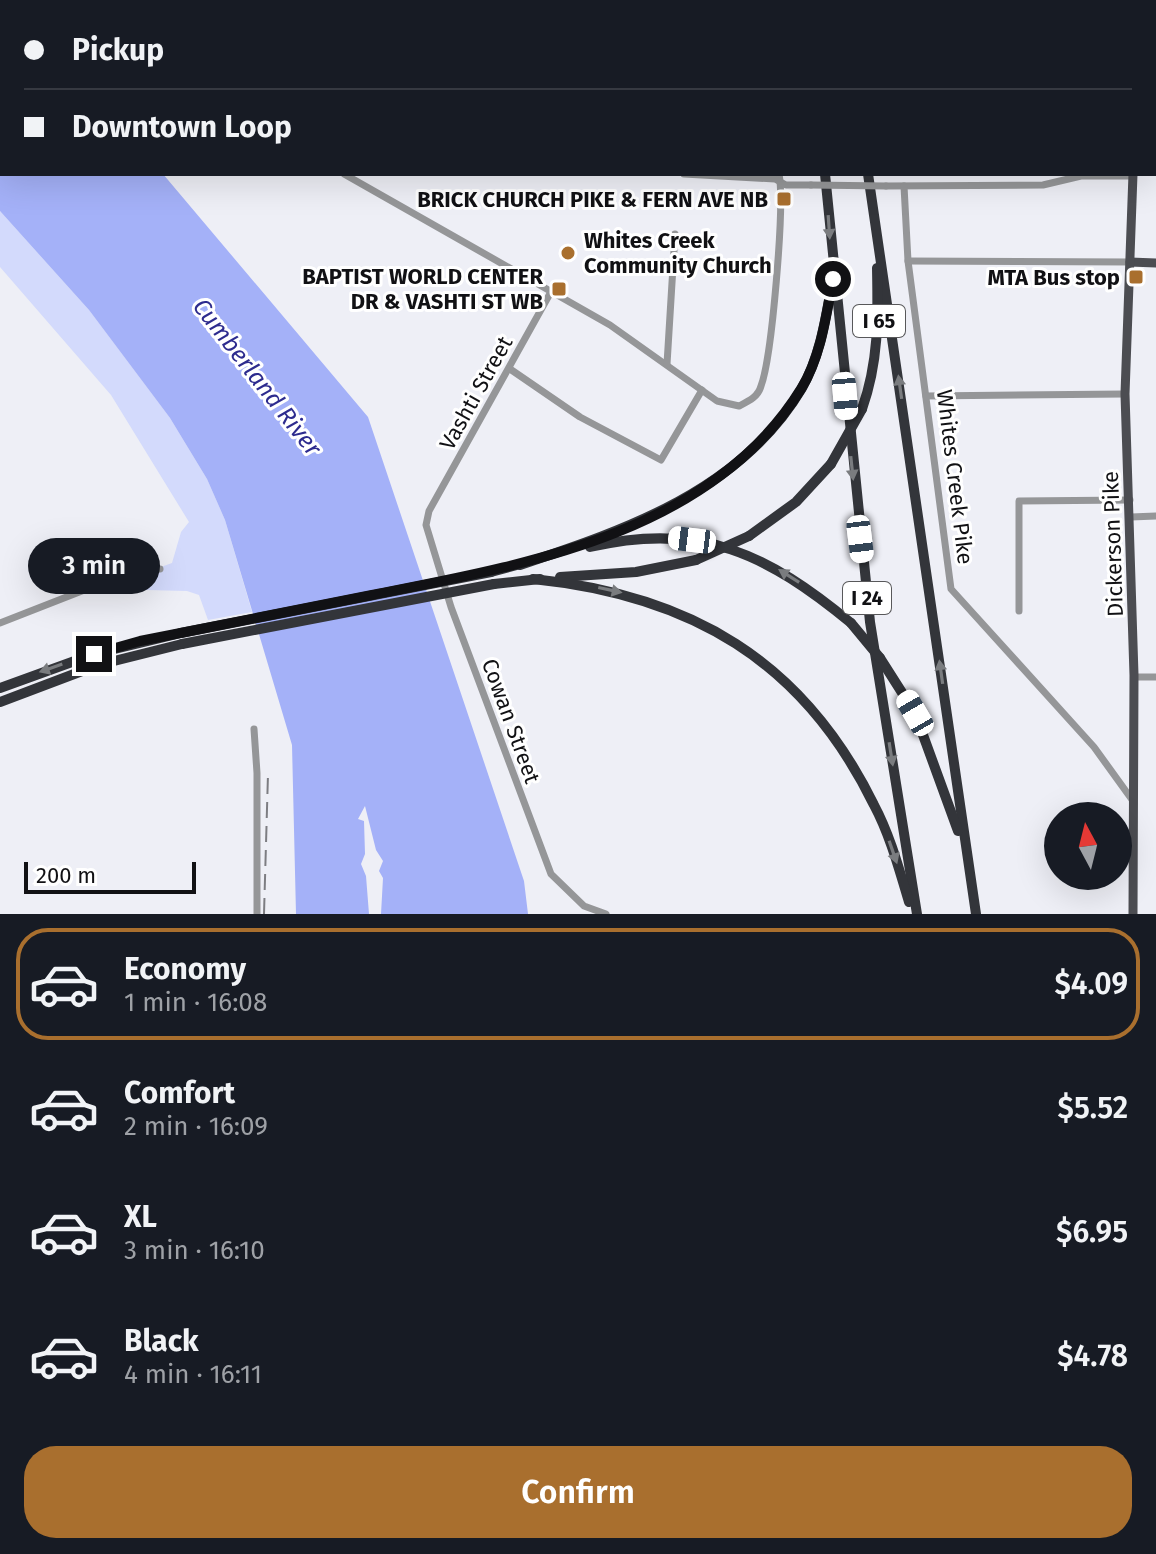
<!DOCTYPE html>
<meta charset="utf-8">
<style>
body{margin:0;font-family:"Fira Sans",sans-serif;background:#242831;color:#f1f3f6;height:100vh;display:flex;flex-direction:column;font-size:30px;white-space:nowrap}
*{box-sizing:border-box;margin:0}
p{font-size:26px;color:#9ea1a6}
.icon{flex:none;width:44px;height:44px;fill:none;stroke:currentColor;stroke-width:2;stroke-linecap:round;stroke-linejoin:round}
.map{position:relative;height:914px;overflow:hidden}
.side{display:flex;flex-direction:column;background:#171b24;flex:1}
.side>*{flex:none}
.banner{position:absolute;left:0px;top:0px;width:1156px;height:176px;box-shadow:0 8px 32px #0002;display:grid;align-content:center;height:176px;padding:0 24px;background:#171b24}
.needle{width:52px;rotate:353deg}
.buttons{position:absolute;left:1044px;top:802px;display:grid;gap:16px}
.buttons a{display:grid;place-items:center;width:88px;height:88px;border-radius:50%;background:#171b24;box-shadow:0 8px 32px #0002;font-size:40px}
.scale{position:absolute;left:24px;bottom:20px;width:172px;box-sizing:border-box;padding-left:8px;border:4px solid #111114;border-top:0;font-size:22px;line-height:28px;white-space:nowrap;color:#111114;-webkit-text-stroke:6px #fff;paint-order:stroke}
.end{position:absolute;width:36px;height:36px;margin:-18px;border:10px solid #111114;background:#fff;box-shadow:0 0 0 4px #fff}
.from{border-radius:50%}
.bubble{position:absolute;height:56px;border-radius:28px;background:#171b24;box-shadow:0 8px 32px #0002;font-size:26px;font-weight:600;line-height:56px;text-align:center}
.car{position:absolute;width:24px;height:48px;margin:-24px -12px;border-radius:10px;box-shadow:0 0 6px 2px #0007;background:linear-gradient(#fff 24%,#345 0 40%,#fff 0 76%,#345 0 86%,#fff 0)}
.banner b{display:flex;align-items:center;gap:28px;height:76px;font-size:30px}
.banner b+b{border-top:2px solid #363941}
.banner i{width:20px;height:20px;background:#f1f3f6}
ul{padding:14px 0 0;list-style:none}
li{display:flex;align-items:center;gap:24px;height:112px;margin:0 16px 12px;padding:0 8px;border:4px solid transparent;border-radius:32px}
li div{flex:1}
li b{display:block;font-size:30px}
li em{font-style:normal;font-weight:600}
li.selected{border-color:#a96f2e}
li>.icon{width:72px;height:72px;stroke-width:1.5}
.action{display:flex;gap:16px;margin-top:auto;padding:16px 24px}
.action a{flex:1;height:92px;border-radius:32px;background:#a96f2e;color:#fff;font-size:32px;font-weight:600;line-height:92px;text-align:center}
.map>svg:first-child{display:block}
.park{fill:#d3dafc}
.water{fill:#a4b1f8}
.lines{fill:none;stroke-linecap:round;stroke-linejoin:round}
.stream{stroke:#a4b1f8;stroke-width:2}
.minor{stroke:#959698;stroke-width:7}
.major{stroke:#4c4d52;stroke-width:9}
.highway{stroke:#33353a;stroke-width:10}
.rail{stroke:#7d7d82;stroke-width:2;stroke-dasharray:16 8;stroke-linecap:butt}
.minor-bridge{stroke:#959698;stroke-width:7}
.highway-bridge{stroke:#33353a;stroke-width:10}
.oneway{fill:#7a7c7f}
.route{stroke:#111114;stroke-width:10}
.poi-dot{fill:#a96f2e;stroke:#fff;stroke-width:3}
.labels{text-anchor:middle;dominant-baseline:central;stroke-width:6;stroke-linejoin:round;paint-order:stroke}
.shield{fill:#fff;stroke:#58585a;stroke-width:2}
.shield-label{font-size:20px;font-weight:bold;fill:#111114}
.poi-label{font-size:22px;font-weight:bold;fill:#111114;stroke:#fff;text-anchor:end}
.street-label{font-size:22px;fill:#111114;stroke:#fff}
.water-label{font-size:24px;font-style:italic;fill:#2d2b8e;stroke:#fff}
</style>
<div class="map">
<svg width="1156" height="914" viewBox="0 0 1156 914">
<rect width="100%" height="100%" fill="#eeeff6"/>
<polygon class="park" points="0,211 89,310 170,418 207,479 225,520 252,612 208,620 199,595 187,591 146,590 136,576 172,563 181,532 189,522 111,395 0,267"/>
<polygon class="water" points="0,19 2,174 163,174 368,417 524,881 528,914 381,914 383,878 379,871 383,861 376,850 365,806 358,819 364,821 365,854 361,864 366,876 369,914 296,914 292,745 225,520 207,479 170,418 89,310 0,211"/>
<g class="lines">
<polyline class="stream" points="166,2 168,0"/>
<g class="minor">
<polyline points="32,0 34,2"/>
<polyline points="174,0 176,2"/>
<polyline points="417,0 420,2"/>
<polyline points="501,0 502,2"/>
<polyline points="582,0 583,2"/>
<polyline points="664,0 664,2"/>
<polyline points="743,0 744,2"/>
<polyline points="883,0 883,2"/>
<polyline points="408,2 409,0"/>
<polyline points="962,2 962,0"/>
<polyline points="1015,2 1016,0"/>
<polyline points="1154,64 1156,64"/>
<polyline points="1154,148 1156,148"/>
<path d="M344 174 610 325 717 401 739 406C749 401 758 397 761 386 772 356 785 205 779 174"/>
<polyline points="684,174 775,179 786,185 811,185"/>
<polyline points="886,186 1043,185 1081,176 1133,176"/>
<polyline points="904,186 908,261 951,589 1094,747 1133,801"/>
<polyline points="908,261 1130,262"/>
<polyline points="552,290 429,511 426,525 451,607 551,874 584,906 606,914"/>
<polyline points="667,364 675,234"/>
<polyline points="510,369 580,417 661,460 702,390"/>
<polyline points="926,396 1125,394"/>
<polyline points="1131,517 1156,516"/>
<polyline points="1019,611 1019,501 1130,500"/>
<polyline points="0,623 133,571 160,569"/>
<polyline points="1134,677 1156,677"/>
<polyline points="254,729 257,773 257,914"/>
</g>
<g class="major">
<polyline points="1154,30 1156,23"/>
<polyline points="1130,262 1156,263"/>
<polyline points="1133,914 1134,675 1125,394 1133,174"/>
</g>
<g class="highway">
<polyline points="793,0 794,2"/>
<polyline points="829,0 829,2"/>
<polyline points="825,174 870,622 917,914"/>
<polyline points="868,174 976,914"/>
<path d="M862 409C879 361 878 318 877 268"/>
<polyline points="749,536 796,502 831,464"/>
<path d="M590 547C701 521 767 554 851 623"/>
<path d="M520 565C626 530 742 490 802 388 819 358 825 323 831 289"/>
<polyline points="491,572 524,563"/>
<polyline points="560,577 636,572 696,560"/>
<path d="M533 579C690 595 803 660 874 805 890 835 899 869 909 902"/>
<polyline points="494,584 540,579"/>
<polyline points="880,658 915,713 958,831"/>
<polyline points="0,688 94,654 181,633"/>
<polyline points="0,702 98,665 182,644"/>
</g>
<polyline class="rail" points="264,914 268,774"/>
<polyline class="minor-bridge" points="811,185 886,186"/>
<g class="highway-bridge">
<polyline points="831,464 862,409"/>
<polyline points="696,560 749,536"/>
<polyline points="851,623 880,658"/>
<polyline points="181,633 491,572"/>
<polyline points="182,644 494,584"/>
</g>
</g>
<defs><path id="oneway-solid" d="M-6-.8H1V-3.2L6.5 0L1 3.2V.8H-6Z" transform="scale(2)"/></defs>
<g class="oneway">
<use href="#oneway-solid" transform="translate(829 227) rotate(86)"/>
<use href="#oneway-solid" transform="translate(900 387) rotate(-98)"/>
<use href="#oneway-solid" transform="translate(852 468) rotate(84)"/>
<use href="#oneway-solid" transform="translate(789 576) rotate(-148)"/>
<use href="#oneway-solid" transform="translate(610 590) rotate(12)"/>
<use href="#oneway-solid" transform="translate(51 668) rotate(161)"/>
<use href="#oneway-solid" transform="translate(941 672) rotate(-98)"/>
<use href="#oneway-solid" transform="translate(891 754) rotate(81)"/>
<use href="#oneway-solid" transform="translate(893 852) rotate(71)"/>
</g>
<g class="lines">
<path class="route" d="M94 654 140 641C217 626 294 611 372 595 525 565 712 533 801 389 821 357 826 316 833 279"/>
</g>
<g class="poi-dot">
<rect x="776" y="191" width="16" height="16" rx="4"/>
<circle cx="568" cy="253" r="8"/>
<rect x="1128" y="269" width="16" height="16" rx="4"/>
<rect x="551" y="281" width="16" height="16" rx="4"/>
</g>
<g class="labels">
<g class="shield">
<rect x="853" y="305" width="52" height="32" rx="6"/>
<rect x="843" y="582" width="48" height="32" rx="6"/>
</g>
<g class="shield-label">
<text x="879" y="321">I 65</text>
<text x="867" y="598">I 24</text>
</g>
<g class="poi-label">
<text x="768" y="199">BRICK CHURCH PIKE &amp; FERN AVE NB</text>
<text x="584" y="240" text-anchor="start">Whites Creek<tspan x="584" dy="25">Community Church</tspan></text>
<text x="543" y="276">BAPTIST WORLD CENTER<tspan x="543" dy="25">DR &amp; VASHTI ST WB</tspan></text>
<text x="1120" y="277">MTA Bus stop</text>
</g>
<g class="street-label">
<text transform="translate(476 393) rotate(-61)">Vashti Street</text>
<text transform="translate(955 477) rotate(83)">Whites Creek Pike</text>
<text transform="translate(1113 544) rotate(-92)">Dickerson Pike</text>
<text transform="translate(511 721) rotate(70)">Cowan Street</text>
</g>
<g class="water-label">
<text transform="translate(257 377) rotate(52)">Cumberland River</text>
</g>
</g>
</svg>
<div class="buttons">
<a><svg class="needle" viewBox="-14 -14 28 28"><path d="M0-13l5 13h-10z" fill="#e53935"/><path d="M0 13l5-13h-10z" fill="#9ea1a6"/></svg></a>
</div>
<div class="scale">200 m</div>
<i class="end from" style="left:833px;top:279px"></i>
<i class="end" style="left:94px;top:654px"></i>
<div class="bubble" style="left:28px;top:538px;width:132px">3 min</div>
<i class="car" style="left:845px;top:396px;rotate:175deg"></i>
<i class="car" style="left:860px;top:539px;rotate:173deg"></i>
<i class="car" style="left:692px;top:540px;rotate:277deg"></i>
<i class="car" style="left:915px;top:713px;rotate:330deg"></i>
<div class="banner">
<b><i class="from"></i>Pickup</b>
<b><i></i>Downtown Loop</b>
</div>
</div>
<section class="side">
<ul>
<li class="selected"><svg class="icon" aria-label="car" viewBox="0 0 24 24"><path d="M5 17H2v-5l4-1 3-4h7l3 4 3 1v5h-3M9 17h6M6 11h13"/><circle cx="7" cy="17" r="2"/><circle cx="17" cy="17" r="2"/></svg><div><b>Economy</b><p>1 min · 16:08</p></div><em>$4.09</em></li>
<li><svg class="icon" aria-label="car" viewBox="0 0 24 24"><path d="M5 17H2v-5l4-1 3-4h7l3 4 3 1v5h-3M9 17h6M6 11h13"/><circle cx="7" cy="17" r="2"/><circle cx="17" cy="17" r="2"/></svg><div><b>Comfort</b><p>2 min · 16:09</p></div><em>$5.52</em></li>
<li><svg class="icon" aria-label="car" viewBox="0 0 24 24"><path d="M5 17H2v-5l4-1 3-4h7l3 4 3 1v5h-3M9 17h6M6 11h13"/><circle cx="7" cy="17" r="2"/><circle cx="17" cy="17" r="2"/></svg><div><b>XL</b><p>3 min · 16:10</p></div><em>$6.95</em></li>
<li><svg class="icon" aria-label="car" viewBox="0 0 24 24"><path d="M5 17H2v-5l4-1 3-4h7l3 4 3 1v5h-3M9 17h6M6 11h13"/><circle cx="7" cy="17" r="2"/><circle cx="17" cy="17" r="2"/></svg><div><b>Black</b><p>4 min · 16:11</p></div><em>$4.78</em></li>
</ul>
<div class="action"><a>Confirm</a></div>
</section>
